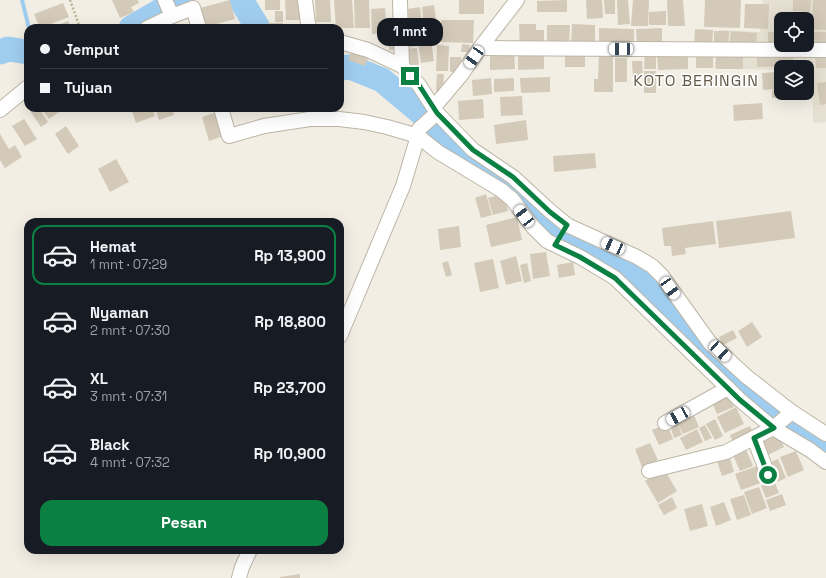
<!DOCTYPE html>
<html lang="id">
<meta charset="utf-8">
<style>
body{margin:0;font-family:"Space Grotesk",sans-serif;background:#20242c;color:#f1f3f6;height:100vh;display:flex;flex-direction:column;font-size:15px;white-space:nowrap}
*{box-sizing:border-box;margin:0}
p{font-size:13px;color:#9ea1a6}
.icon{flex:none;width:22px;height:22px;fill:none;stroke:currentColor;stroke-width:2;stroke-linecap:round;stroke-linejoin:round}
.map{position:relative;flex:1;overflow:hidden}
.side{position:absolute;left:24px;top:218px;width:320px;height:336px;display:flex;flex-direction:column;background:#171b24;border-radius:12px;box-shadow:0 4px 16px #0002}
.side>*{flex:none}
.hud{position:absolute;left:24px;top:24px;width:320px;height:88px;border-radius:12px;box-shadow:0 4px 16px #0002;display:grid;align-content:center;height:88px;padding:0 16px;background:#171b24}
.controls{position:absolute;left:774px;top:12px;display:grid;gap:8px}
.controls a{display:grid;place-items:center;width:40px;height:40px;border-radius:8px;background:#171b24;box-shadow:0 4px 16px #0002;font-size:20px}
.end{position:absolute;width:18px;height:18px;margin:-9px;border:5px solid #0b8043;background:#fff;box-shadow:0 0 0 2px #fff}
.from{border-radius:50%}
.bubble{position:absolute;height:28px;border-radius:12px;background:#171b24;box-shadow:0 4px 16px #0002;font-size:13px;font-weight:600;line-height:28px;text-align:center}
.car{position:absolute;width:12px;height:24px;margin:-12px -6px;border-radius:5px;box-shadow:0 0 3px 1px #0007;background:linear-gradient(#fff 24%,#345 0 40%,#fff 0 76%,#345 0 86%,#fff 0)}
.hud b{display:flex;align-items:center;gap:14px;height:38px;font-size:15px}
.hud b+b{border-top:1px solid #363941}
.hud i{width:10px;height:10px;background:#f1f3f6}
ul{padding:7px 0 0;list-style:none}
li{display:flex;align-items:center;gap:12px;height:60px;margin:0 8px 6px;padding:0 8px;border:2px solid transparent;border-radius:12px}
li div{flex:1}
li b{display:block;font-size:15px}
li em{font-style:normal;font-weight:600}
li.on{border-color:#0b8043}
li>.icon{width:36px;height:36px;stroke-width:1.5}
.cta{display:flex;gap:8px;margin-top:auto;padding:8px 16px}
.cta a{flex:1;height:46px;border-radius:12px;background:#0b8043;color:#fff;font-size:16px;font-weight:600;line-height:46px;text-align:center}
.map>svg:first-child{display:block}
.residential{fill:#e6e0d2;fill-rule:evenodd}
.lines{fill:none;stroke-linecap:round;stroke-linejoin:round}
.stream{stroke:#9fcdf0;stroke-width:4}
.river{stroke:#9fcdf0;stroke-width:25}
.building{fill:#d4cab9}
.minor-casing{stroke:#bdb6a7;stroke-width:16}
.path{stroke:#bfb298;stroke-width:2.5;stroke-dasharray:2 2;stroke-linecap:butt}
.minor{stroke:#fff;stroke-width:14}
.route{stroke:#0b8043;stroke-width:5}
.labels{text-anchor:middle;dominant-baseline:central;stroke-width:3;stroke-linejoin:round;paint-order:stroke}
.quarter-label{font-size:16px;letter-spacing:1px;fill:#675c4b;stroke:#fff}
</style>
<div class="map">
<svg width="826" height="578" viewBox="0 0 826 578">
<rect width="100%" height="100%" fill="#f2eee4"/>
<path class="residential" d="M763 0H826V122L813 123 812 71 807 70V67H781V70L714 68 719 30 760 32ZM781 19H807V45H781Z"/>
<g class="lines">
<polyline class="stream" points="22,0 29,28"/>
<g class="river">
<polyline points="241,0 258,28"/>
<polyline points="131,28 179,0"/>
<polyline points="0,52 8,49 28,52"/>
<polyline points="340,68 350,67 382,80 495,175 553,234 654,287 707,357 826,452"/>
</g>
</g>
<g class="building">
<polygon points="112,0 138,0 139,3 131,7 134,12 120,18"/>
<polygon points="230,0 235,19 205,27 200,8"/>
<rect x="265" y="0" width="15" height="10"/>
<polygon points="285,0 300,0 301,20 286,20"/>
<polygon points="315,0 330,0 331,22 316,22"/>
<polygon points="334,0 352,0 354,28 336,28"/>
<polygon points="354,0 369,0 370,28 355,28"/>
<rect x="459" y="0" width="25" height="14"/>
<polygon points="567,0 567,12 537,12 537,1"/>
<polygon points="586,0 602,0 603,18 587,19"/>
<polygon points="604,0 615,0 615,14 605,14"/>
<polygon points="617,0 628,0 630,24 618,25"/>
<polygon points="633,0 649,0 648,26 631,26"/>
<polygon points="667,0 683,0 685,26 668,26"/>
<polygon points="705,0 741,0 740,28 704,27"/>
<polygon points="793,0 811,0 810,12 793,11"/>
<polygon points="813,0 826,0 826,30 811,29"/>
<polygon points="63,3 69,17 40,28 34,14"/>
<polygon points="745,4 769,4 768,29 744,28"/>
<polygon points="434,5 437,26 424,28 422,7"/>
<polygon points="420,7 422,25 410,26 408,9"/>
<polygon points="385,8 387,33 372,34 371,9"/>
<rect x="275" y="11" width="8" height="11"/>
<polygon points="666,11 666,25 649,25 649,12"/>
<polygon points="441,20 474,20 473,43 441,42"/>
<polygon points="68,21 71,28 52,28"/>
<rect x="268" y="23" width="15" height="5"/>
<polygon points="519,24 536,24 536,30 544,30 544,46 520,47"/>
<polygon points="572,24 595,25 595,46 571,46"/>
<polygon points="547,25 570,25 569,46 547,46"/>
<polygon points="599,28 634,29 634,46 599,46"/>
<polygon points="662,28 662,46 637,47 636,29"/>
<polygon points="695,29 713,30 712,48 694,47"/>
<polygon points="714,31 729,31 728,47 714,47"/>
<polygon points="731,31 757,33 756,49 730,47"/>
<polygon points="768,32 781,32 781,45 768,48"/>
<polygon points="813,32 814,49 807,45 807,33"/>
<polygon points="814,32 826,32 826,48 815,49"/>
<polygon points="399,37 399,50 389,50 388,38"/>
<polygon points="416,37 417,46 404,48 403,39"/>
<polygon points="431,40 434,61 421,63 418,42"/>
<polygon points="462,44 470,45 469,52 461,52"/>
<polygon points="437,45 449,46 448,71 436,71"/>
<polygon points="353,47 370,52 365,66 348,60"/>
<polygon points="417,48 419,65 405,66 404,49"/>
<polygon points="514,50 515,69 490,70 490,51"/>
<polygon points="688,51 688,69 658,70 657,52"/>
<polygon points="544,52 544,69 518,70 518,53"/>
<polygon points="645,52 656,52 656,69 644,69"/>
<rect x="716" y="52" width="27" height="17"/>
<polygon points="599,53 613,53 613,92 594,92 594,79 598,79"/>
<polygon points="757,53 793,53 793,66 757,67"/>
<polygon points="826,53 826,68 816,68 815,54"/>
<rect x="565" y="55" width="20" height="12"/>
<rect x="696" y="56" width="17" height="12"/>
<rect x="450" y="57" width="11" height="15"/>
<rect x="615" y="58" width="12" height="24"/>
<polygon points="632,61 642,61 643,77 633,77"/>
<rect x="644" y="71" width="12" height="22"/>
<polygon points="778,72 779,89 763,90 762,73"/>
<polygon points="437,74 444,74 443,91 436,91"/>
<polygon points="550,77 550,92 521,93 520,78"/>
<polygon points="491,78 492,94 473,96 472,80"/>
<polygon points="514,78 514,91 494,92 494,79"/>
<polygon points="826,82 826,104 820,105 817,83"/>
<polygon points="772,90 781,90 781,93 784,93 785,98 772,98"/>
<polygon points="522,96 523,115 501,116 500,97"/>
<polygon points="483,99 484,118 459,120 458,101"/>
<polygon points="762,103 763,119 734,121 733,105"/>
<polygon points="28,108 39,108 48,122 41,127"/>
<polygon points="41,108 61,108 62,110 49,119"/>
<polygon points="131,108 152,108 155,116 136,123"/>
<polygon points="155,108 172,108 174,115 159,120"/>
<polygon points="219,111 226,135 209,141 202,117"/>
<polygon points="24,119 37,139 25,146 12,126"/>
<polygon points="526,120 528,140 496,144 494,125"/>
<polygon points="66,126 79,146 68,154 55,134"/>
<polygon points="0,134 9,149 15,145 22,157 5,168 0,160"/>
<polygon points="595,153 596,168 554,172 553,156"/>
<polygon points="116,159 129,182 110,192 98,169"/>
<polygon points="486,194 492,215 481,218 475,198"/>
<polygon points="504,194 508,211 493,215 488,198"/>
<polygon points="791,211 795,238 719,248 716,221"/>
<polygon points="517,217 522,240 491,247 486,225"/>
<polygon points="713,221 716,244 685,248 686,254 672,256 671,246 664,246 662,228"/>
<polygon points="459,226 461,247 440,250 438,229"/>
<polygon points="546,252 550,276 533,279 530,254"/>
<polygon points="516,256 522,281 506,285 500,261"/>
<polygon points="493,259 499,288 480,292 474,263"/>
<polygon points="448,261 452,275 446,277 442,263"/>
<polygon points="573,262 575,275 559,278 557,265"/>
<polygon points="527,263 531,281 524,283 520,265"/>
<polygon points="752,322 762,337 747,347 738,331"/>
<polygon points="733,330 737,338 723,345 719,337"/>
<polygon points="727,393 734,407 717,414 711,400"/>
<polygon points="736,407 744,424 725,433 717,417"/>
<polygon points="693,413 699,427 683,434 677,421"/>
<polygon points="715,419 723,436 715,440 706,424"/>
<polygon points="677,420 682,435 674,438 669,423"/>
<polygon points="667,424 673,439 659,445 652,430"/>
<polygon points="705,425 712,438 705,441 699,428"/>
<polygon points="750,426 755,437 735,446 730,435"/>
<polygon points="697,429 703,442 686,450 680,438"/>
<polygon points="776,430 784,447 766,456 757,439"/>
<polygon points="650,443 658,460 642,467 635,449"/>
<polygon points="745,447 753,466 740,471 732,453"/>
<polygon points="796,451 804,470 788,477 780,457"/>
<polygon points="729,454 734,472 722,476 716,458"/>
<polygon points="778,459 786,478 777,482 769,463"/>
<polygon points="760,465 766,481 741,490 735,474"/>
<polygon points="664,469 677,491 658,503 645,481"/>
<polygon points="774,480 779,493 766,498 761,486"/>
<polygon points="759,487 767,508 752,514 744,492"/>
<polygon points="782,494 786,505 770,511 766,500"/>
<polygon points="744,495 751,515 737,520 730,499"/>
<polygon points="672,497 677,508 664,515 658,505"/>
<polygon points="724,502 731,520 716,526 710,507"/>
<polygon points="702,504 708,526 690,531 684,509"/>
<polygon points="300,574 300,578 280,578 280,577"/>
</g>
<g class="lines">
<defs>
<g id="minor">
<polyline points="165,0 172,16"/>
<polyline points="305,0 308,24 310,28"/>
<polyline points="400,2 402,66"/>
<polyline points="147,28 172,16 193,8 199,28"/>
<polyline points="340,42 368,50 402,66 419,85 437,113 473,150 513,177 550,211 567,225 637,257 652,266 662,276 710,343 747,377 792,412 826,434"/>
<polyline points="480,48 826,50"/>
<polyline points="434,107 461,75 480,48 517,0"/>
<polyline points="221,108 229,136 264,126 310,119 339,119 364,122 387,127 418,136 438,152 501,190 512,199 533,227 547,241 580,257 615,278 740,400 773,428 810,450 826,462"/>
<polyline points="0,110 28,87"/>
<polyline points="340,336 403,186 418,136 419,129 437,113"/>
<polyline points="665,423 728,388"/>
<polyline points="754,438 768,475"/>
<polyline points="649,471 726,452 773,428 792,412"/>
<polyline points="239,578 242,567 250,550"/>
</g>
</defs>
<use href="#minor" class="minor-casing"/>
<polyline class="path" points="70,0 80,28"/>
<use href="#minor" class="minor"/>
</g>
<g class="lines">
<polyline class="route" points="410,76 419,85 437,113 473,150 513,177 550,212 567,225 555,245 580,257 615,278 740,400 774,428 754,438 768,475"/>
</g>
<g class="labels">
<g class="quarter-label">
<text x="696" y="80">KOTO BERINGIN</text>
</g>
</g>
</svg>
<div class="controls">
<a><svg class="icon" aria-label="locate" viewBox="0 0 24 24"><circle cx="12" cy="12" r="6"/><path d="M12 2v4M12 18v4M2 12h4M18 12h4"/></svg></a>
<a><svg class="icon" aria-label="layers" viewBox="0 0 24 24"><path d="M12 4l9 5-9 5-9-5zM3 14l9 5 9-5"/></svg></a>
</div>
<i class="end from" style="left:768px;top:475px"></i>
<i class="end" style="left:410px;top:76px"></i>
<div class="bubble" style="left:377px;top:18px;width:66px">1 mnt</div>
<i class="car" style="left:621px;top:49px;rotate:270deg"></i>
<i class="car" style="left:474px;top:57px;rotate:214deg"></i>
<i class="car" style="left:524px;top:216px;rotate:323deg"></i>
<i class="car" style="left:613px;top:246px;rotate:294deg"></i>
<i class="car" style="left:670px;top:288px;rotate:145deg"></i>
<i class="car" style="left:720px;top:351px;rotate:133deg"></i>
<i class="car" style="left:678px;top:416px;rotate:241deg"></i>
<div class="hud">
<b><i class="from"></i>Jemput</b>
<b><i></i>Tujuan</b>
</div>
<section class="side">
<ul>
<li class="on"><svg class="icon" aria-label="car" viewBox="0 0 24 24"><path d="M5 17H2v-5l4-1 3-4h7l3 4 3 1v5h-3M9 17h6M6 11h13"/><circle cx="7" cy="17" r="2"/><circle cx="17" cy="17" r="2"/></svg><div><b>Hemat</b><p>1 mnt · 07:29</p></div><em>Rp 13,900</em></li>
<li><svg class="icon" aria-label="car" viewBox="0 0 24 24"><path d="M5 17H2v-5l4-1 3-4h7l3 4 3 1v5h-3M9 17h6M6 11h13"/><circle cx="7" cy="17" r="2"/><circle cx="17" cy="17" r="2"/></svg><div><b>Nyaman</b><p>2 mnt · 07:30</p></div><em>Rp 18,800</em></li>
<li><svg class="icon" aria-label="car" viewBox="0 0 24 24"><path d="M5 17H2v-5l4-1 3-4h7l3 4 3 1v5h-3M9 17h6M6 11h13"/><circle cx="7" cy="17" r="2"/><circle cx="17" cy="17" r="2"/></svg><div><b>XL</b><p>3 mnt · 07:31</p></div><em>Rp 23,700</em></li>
<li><svg class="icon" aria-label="car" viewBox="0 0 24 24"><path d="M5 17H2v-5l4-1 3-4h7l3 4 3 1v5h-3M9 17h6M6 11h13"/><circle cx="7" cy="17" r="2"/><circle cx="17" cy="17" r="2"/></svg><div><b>Black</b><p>4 mnt · 07:32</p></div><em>Rp 10,900</em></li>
</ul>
<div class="cta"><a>Pesan</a></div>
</section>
</div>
